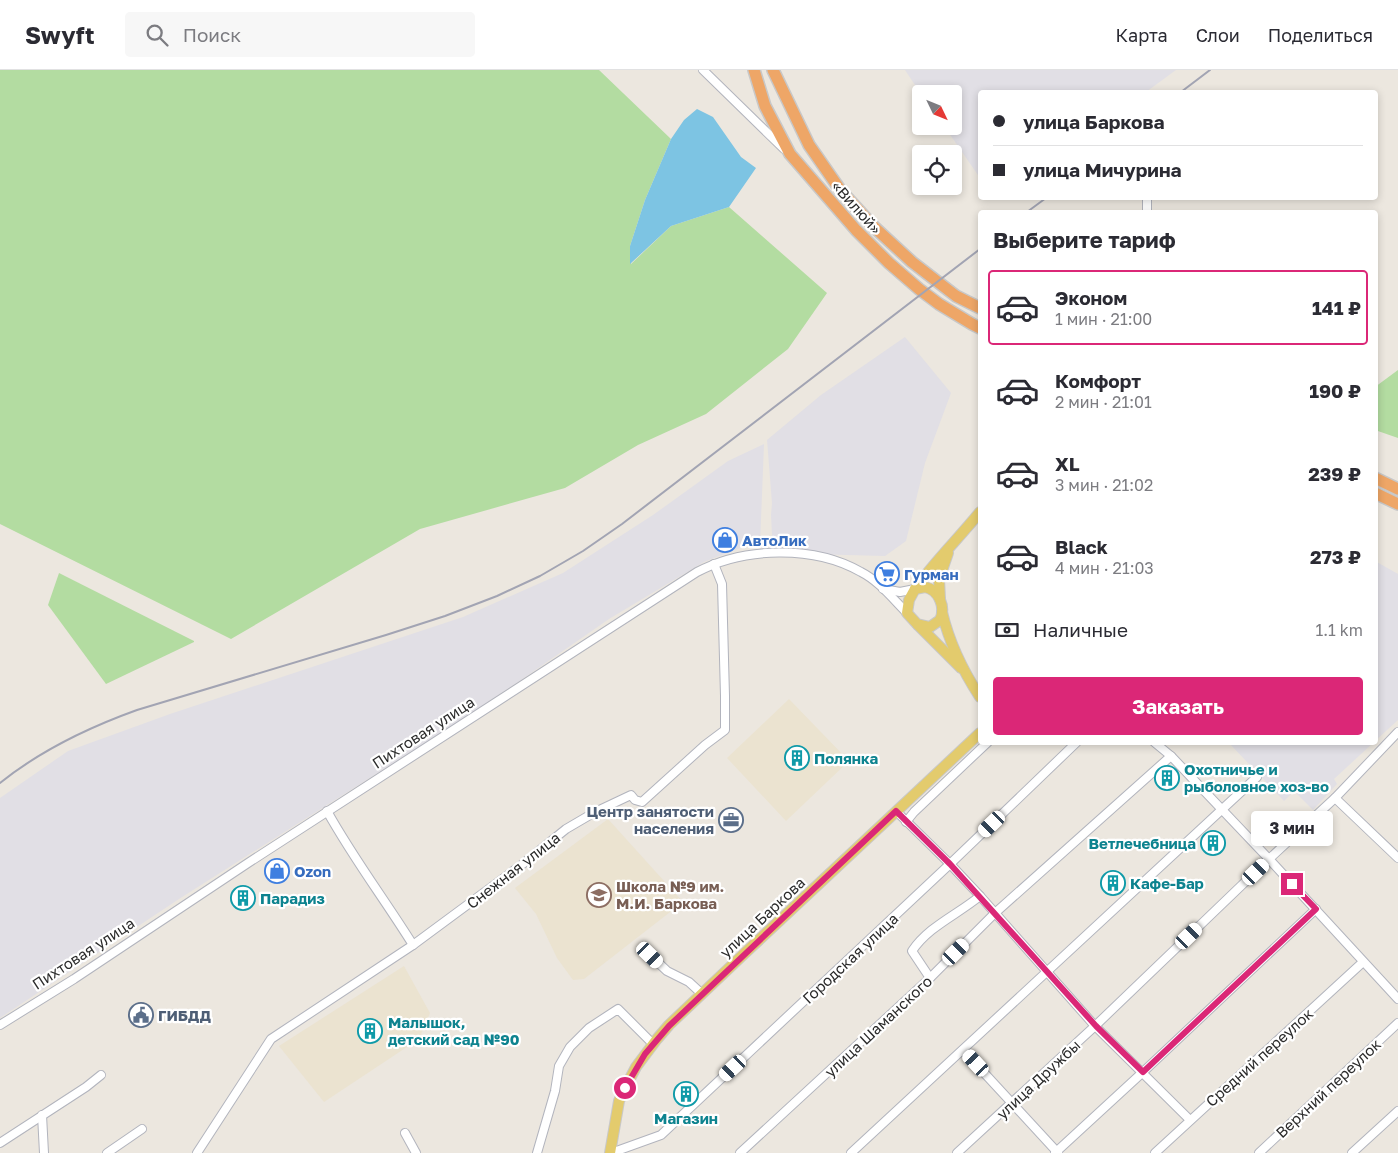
<!DOCTYPE html>
<html lang="ru">
<meta charset="utf-8">
<style>
body{margin:0;font-family:"Golos Text",sans-serif;background:#f7f7f7;color:#2b2b33;height:100vh;display:flex;flex-direction:column;font-size:19px;white-space:nowrap}
*{box-sizing:border-box;margin:0}
p{font-size:16px;color:#7c7c81}
.icon{flex:none;width:28px;height:28px;fill:none;stroke:currentColor;stroke-width:2;stroke-linecap:round;stroke-linejoin:round}
.map{position:relative;flex:1;overflow:hidden}
.sheet{position:absolute;left:978px;top:140px;width:400px;height:535px;display:flex;flex-direction:column;background:#fff;border-radius:5px;box-shadow:0 2px 8px #0003}
.sheet>*{flex:none}
.guide{position:absolute;left:978px;top:20px;width:400px;height:110px;border-radius:5px;box-shadow:0 2px 8px #0003;display:grid;align-content:center;height:110px;padding:0 15px;background:#fff}
.needle{width:32px;rotate:133deg}
.buttons{position:absolute;left:912px;top:15px;display:grid;gap:10px}
.buttons a{display:grid;place-items:center;width:50px;height:50px;border-radius:5px;background:#fff;box-shadow:0 2px 8px #0003;font-size:25px}
.end{position:absolute;width:22px;height:22px;margin:-11px;border:6px solid #db2777;background:#fff;box-shadow:0 0 0 2px #fff}
.from{border-radius:50%}
.bubble{position:absolute;height:35px;border-radius:5px;background:#fff;box-shadow:0 2px 8px #0003;font-size:16px;font-weight:700;line-height:35px;text-align:center}
.car{position:absolute;width:15px;height:30px;margin:-15px -8px;border-radius:6px;box-shadow:0 0 4px 1px #0007;background:linear-gradient(#fff 24%,#345 0 40%,#fff 0 76%,#345 0 86%,#fff 0)}
.guide b{display:flex;align-items:center;gap:18px;height:48px;font-size:19px}
.guide b+b{border-top:1px solid #e1e1e2}
.guide i{width:12px;height:12px;background:#2b2b33}
ul{padding:0;list-style:none}
li{display:flex;align-items:center;gap:15px;height:75px;margin:0 10px 8px;padding:0 5px;border:2px solid transparent;border-radius:5px}
li div{flex:1}
li b{display:block;font-size:19px}
li em{font-style:normal;font-weight:700}
li.active{border-color:#db2777}
li>.icon{width:45px;height:45px;stroke-width:1.5}
h2{padding:0 15px;font-size:22px;line-height:60px}
.pay{display:flex;align-items:center;gap:12px;height:55px;padding:0 15px;font-size:19px}
.pay p{margin-inline-start:auto}
.action{display:flex;gap:10px;margin-top:auto;padding:10px 15px}
.action a{flex:1;height:58px;border-radius:5px;background:#db2777;color:#fff;font-size:20px;font-weight:700;line-height:58px;text-align:center}
header{display:flex;align-items:center;gap:30px;box-sizing:border-box;height:70px;padding:0 25px;background:#fff;border-bottom:1px solid #e1e1e2}
header strong{font-size:24px}
nav{display:flex;gap:28px;margin-inline-start:auto;font-size:18px}
.search{width:350px;height:45px;background:#f7f7f7;display:flex;align-items:center;gap:12px;box-sizing:border-box;padding:0 18px;border-radius:5px;color:#7c7c81;font-size:19px}
.map>svg:first-child{display:block}
.industrial{fill:#e1dfe5}
.education{fill:#ebe3d0}
.green{fill:#b3dca1}
.water{fill:#7dc4e3}
.lines{fill:none;stroke-linecap:round;stroke-linejoin:round}
.minor-casing{stroke:#b2b4bd;stroke-width:10}
.major-casing{stroke:#c8c8c8;stroke-width:12}
.highway-casing{stroke:#c8c8c8;stroke-width:14}
.minor{stroke:#fff;stroke-width:8}
.major{stroke:#e3cb6d;stroke-width:10}
.highway{stroke:#eea667;stroke-width:11}
.rail{stroke:#a2a4b3;stroke-width:2}
.route{stroke:#db2777;stroke-width:6}
.labels{text-anchor:middle;dominant-baseline:central;stroke-width:4.5;stroke-linejoin:round;paint-order:stroke}
.street-label{font-size:15px;fill:#2b2b2b;stroke:#fff}
.shop-label{font-size:15px;font-weight:bold;fill:#366cbe;stroke:#fff;text-anchor:start}
.culture-label{font-size:15px;font-weight:bold;fill:#0d838f;stroke:#fff;text-anchor:start}
.service-label{font-size:15px;font-weight:bold;fill:#4e5e75;stroke:#fff;text-anchor:end}
.education-label{font-size:15px;font-weight:bold;fill:#785e54;stroke:#fff;text-anchor:start}
</style>
<header>
<strong>Swyft</strong>
<div class="search"><svg class="icon" aria-label="search" viewBox="0 0 24 24"><circle cx="10" cy="10" r="6"/><path d="M15 15l6 6"/></svg>Поиск</div>
<nav><a>Карта</a><a>Слои</a><a>Поделиться</a></nav>
</header>
<div class="map">
<svg width="1398" height="1083" viewBox="0 0 1398 1083">
<rect width="100%" height="100%" fill="#ece7df"/>
<g class="industrial">
<polygon points="905,0 1176,0 1146,22 980,22 980,108 944,56 954,56 954,24 921,24"/>
<polygon points="905,267 951,323 925,393 906,471 885,486 770,483 772,465 771,445 772,433 767,370 821,325"/>
<polygon points="764,374 760,475 740,478 704,492 609,549 521,610 431,669 179,829 0,948 0,728 68,681 170,644 463,547 563,503 653,445 728,391"/>
<polygon points="1375,491 1398,504 1398,650 1375,671"/>
<polygon points="1229,673 1373,673 1334,709 1337,714 1313,740 1294,721 1284,731"/>
</g>
<g class="education">
<polygon points="789,629 849,691 786,751 727,688"/>
<polygon points="608,749 683,832 584,909 573,910 557,888 536,844 515,818"/>
<polygon points="404,896 430,943 419,969 324,1032 279,976"/>
</g>
<g class="green">
<polygon points="0,0 599,0 671,69 645,130 630,176 631,194 671,156 729,137 827,223 788,279 706,344 638,375 565,418 420,459 231,569 0,454"/>
<polygon points="1398,300 1398,368 1375,360 1375,317"/>
<polygon points="59,503 194,571 194,572 106,614 48,535"/>
</g>
<polygon class="water" points="697,39 713,47 741,87 756,98 729,137 671,156 630,194 630,176 645,130 671,69 684,50"/>
<g class="lines">
<defs>
<g id="minor">
<polyline points="703,0 784,79"/>
<polyline points="1147,128 1147,142"/>
<polyline points="883,519 900,522 915,519"/>
<polyline points="1154,672 1171,686 1269,789 1398,929"/>
<polyline points="1335,728 1398,788"/>
<path d="M327 741C353 788 385 830 413 875"/>
<polyline points="896,741 950,794 980,826 1095,956 1190,1050"/>
<polyline points="906,752 914,742 988,672"/>
<polyline points="650,885 667,901 689,912 702,924"/>
<path d="M930 908 912 881C929 856 957 845 980 826"/>
<path d="M0 955 74 909 248 793 697 502C744 477 814 475 861 502 879 511 893 529 907 543"/>
<polyline points="963,980 1058,1083"/>
<polyline points="42,1045 44,1083"/>
<polyline points="405,1063 416,1083"/>
<polyline points="0,1073 86,1017 101,1005"/>
<polyline points="107,1083 142,1059"/>
<polyline points="197,1083 271,969 413,875 524,793 566,759 595,742 631,725 635,730 642,732 705,675 725,660 725,626 722,514 714,494"/>
<polyline points="537,1083 555,1021 559,996 570,977 589,958 618,939 653,974"/>
<polyline points="611,1083 661,1065 950,794 1077,672"/>
<polyline points="740,1083 930,908 995,843 1171,686"/>
<polyline points="851,1083 1257,707"/>
<polyline points="957,1083 1095,956 1269,789 1335,728 1398,662"/>
<polyline points="1055,1083 1143,1002 1316,839"/>
<polyline points="1155,1083 1363,892"/>
<polyline points="1259,1083 1398,953"/>
<polyline points="1352,1083 1398,1041"/>
</g>
<g id="major">
<path d="M925 517C939 520 946 537 940 550L930 557 917 554 907 543 909 530 915 519Z"/>
<path d="M915 519C935 491 959 468 980 442"/>
<polyline points="940,529 939,509 948,483"/>
<path d="M942 542C949 572 963 601 980 627"/>
<polyline points="918,555 961,598"/>
<polyline points="610,1083 619,1031 625,1018 636,997 657,969 669,955 745,883 980,663"/>
</g>
<g id="highway">
<polyline points="754,0 765,36 790,84 856,160 889,193 919,219 939,234 972,254 980,258"/>
<polyline points="773,0 809,75 841,121 874,157 912,192 956,226 980,238"/>
<polyline points="1375,408 1398,419"/>
<polyline points="1375,423 1398,434"/>
</g>
</defs>
<use href="#minor" class="minor-casing"/>
<use href="#major" class="major-casing"/>
<use href="#highway" class="highway-casing"/>
<use href="#minor" class="minor"/>
<use href="#major" class="major"/>
<use href="#highway" class="highway"/>
<g class="rail">
<polyline points="1181,22 1210,0"/>
<polyline points="1027,142 1046,128"/>
<path d="M0 713C41 680 87 658 137 640L386 565 445 546 497 526 540 506 583 481 622 454 980 179"/>
</g>
</g>
<g class="lines">
<polyline class="route" points="625,1018 645,984 669,956 896,741 950,794 1096,956 1143,1002 1316,839 1292,814"/>
</g>
<defs>
<symbol id="shop-ring" viewBox="-11 -11 22 22"><circle r="9.5" fill="#fff" stroke="#3f7fe0" stroke-width="1.5"/><path d="M-5-2.5h2.3a2.7 3.5 0 0 1 5.4 0H5L5.5 6h-11ZM-1.5-2.5h3a1.5 2.3 0 0 0-3 0Z" fill="#3f7fe0"/></symbol>
<symbol id="supermarket-ring" viewBox="-11 -11 22 22"><circle r="9.5" fill="#fff" stroke="#3f7fe0" stroke-width="1.5"/><path d="M-6-5.5h2.5l.6 2H6L4.5 2H-2.5L-4.4-4H-6ZM-1.5 3.2a1.3 1.3 0 1 0 .1 0ZM3 3.2a1.3 1.3 0 1 0 .1 0Z" fill="#3f7fe0"/></symbol>
<symbol id="building-ring" viewBox="-11 -11 22 22"><circle r="9.5" fill="#fff" stroke="#0f9aa8" stroke-width="1.5"/><path d="M-4-6H4V6H1V3H-1V6H-4ZM-2.5-4.3h1.7v1.8h-1.7ZM.8-4.3h1.7v1.8H.8ZM-2.5-1h1.7V.8h-1.7ZM.8-1h1.7V.8H.8Z" fill="#0f9aa8"/></symbol>
<symbol id="office-ring" viewBox="-11 -11 22 22"><circle r="9.5" fill="#fff" stroke="#5c6f8a" stroke-width="1.5"/><path d="M-6-3h4V-5.5h4V-3h4V5H-6ZM-1-4.5V-3h2v-1.5ZM-6 0V1H6V0Z" fill="#5c6f8a"/></symbol>
<symbol id="school-ring" viewBox="-11 -11 22 22"><circle r="9.5" fill="#fff" stroke="#8d6e63" stroke-width="1.5"/><path d="M0-5L7-2L0 1L-7-2ZM-4 1L0 2.5L4 1V4Q0 6-4 4Z" fill="#8d6e63"/></symbol>
<symbol id="civic-ring" viewBox="-11 -11 22 22"><circle r="9.5" fill="#fff" stroke="#5c6f8a" stroke-width="1.5"/><path d="M-.6-6.5H3V-4.5H.6V-3L4-1V1h2V6H-6V1h2V-1L-.6-3ZM-1.2 2.5V6h2.4V2.5Z" fill="#5c6f8a"/></symbol>
</defs>
<g fill-rule="evenodd">
<use href="#shop-ring" x="711" y="456" width="28" height="28"/>
<use href="#supermarket-ring" x="873" y="490" width="28" height="28"/>
<use href="#building-ring" x="783" y="674" width="28" height="28"/>
<use href="#building-ring" x="1153" y="694" width="28" height="28"/>
<use href="#office-ring" x="717" y="736" width="28" height="28"/>
<use href="#building-ring" x="1199" y="759" width="28" height="28"/>
<use href="#shop-ring" x="263" y="787" width="28" height="28"/>
<use href="#building-ring" x="1099" y="799" width="28" height="28"/>
<use href="#school-ring" x="585" y="811" width="28" height="28"/>
<use href="#building-ring" x="229" y="814" width="28" height="28"/>
<use href="#civic-ring" x="127" y="931" width="28" height="28"/>
<use href="#building-ring" x="356" y="947" width="28" height="28"/>
<use href="#building-ring" x="672" y="1010" width="28" height="28"/>
</g>
<g class="labels">
<g class="street-label">
<text transform="translate(857 137) rotate(48)">«Вилюй»</text>
<text transform="translate(423 662) rotate(-33)">Пихтовая улица</text>
<text transform="translate(513 800) rotate(-38)">Снежная улица</text>
<text transform="translate(762 847) rotate(-43)">улица Баркова</text>
<text transform="translate(83 883) rotate(-33)">Пихтовая улица</text>
<text transform="translate(850 888) rotate(-43)">Городская улица</text>
<text transform="translate(878 956) rotate(-43)">улица Шаманского</text>
<text transform="translate(1259 987) rotate(-42)">Средний переулок</text>
<text transform="translate(1038 1009) rotate(-43)">улица Дружбы</text>
<text transform="translate(1328 1018) rotate(-43)">Верхний переулок</text>
</g>
<g class="shop-label">
<text x="742" y="470">АвтоЛик</text>
<text x="904" y="504">Гурман</text>
<text x="294" y="801">Ozon</text>
</g>
<g class="culture-label">
<text x="814" y="688">Полянка</text>
<text x="1184" y="699">Охотничье и<tspan x="1184" dy="17">рыболовное хоз-во</tspan></text>
<text x="1196" y="773" text-anchor="end">Ветлечебница</text>
<text x="1130" y="813">Кафе-Бар</text>
<text x="260" y="828">Парадиз</text>
<text x="388" y="952">Малышок,<tspan x="388" dy="17">детский сад №90</tspan></text>
<text x="686" y="1048" text-anchor="middle">Магазин</text>
</g>
<g class="service-label">
<text x="714" y="741">Центр занятости<tspan x="714" dy="17">населения</tspan></text>
<text x="158" y="945" text-anchor="start">ГИБДД</text>
</g>
<g class="education-label">
<text x="616" y="816">Школа №9 им.<tspan x="616" dy="17">М.И. Баркова</tspan></text>
</g>
</g>
</svg>
<div class="buttons">
<a><svg class="needle" viewBox="-14 -14 28 28"><path d="M0-13l5 13h-10z" fill="#e53935"/><path d="M0 13l5-13h-10z" fill="#7c7c81"/></svg></a>
<a><svg class="icon" aria-label="locate" viewBox="0 0 24 24"><circle cx="12" cy="12" r="6"/><path d="M12 2v4M12 18v4M2 12h4M18 12h4"/></svg></a>
</div>
<i class="end from" style="left:625px;top:1018px"></i>
<i class="end" style="left:1292px;top:814px"></i>
<div class="bubble" style="left:1251px;top:741px;width:82px">3 мин</div>
<i class="car" style="left:992px;top:754px;rotate:226deg"></i>
<i class="car" style="left:1256px;top:802px;rotate:46deg"></i>
<i class="car" style="left:1189px;top:866px;rotate:46deg"></i>
<i class="car" style="left:956px;top:882px;rotate:45deg"></i>
<i class="car" style="left:650px;top:885px;rotate:134deg"></i>
<i class="car" style="left:976px;top:993px;rotate:317deg"></i>
<i class="car" style="left:733px;top:998px;rotate:227deg"></i>
<div class="guide">
<b><i class="from"></i>улица Баркова</b>
<b><i></i>улица Мичурина</b>
</div>
<section class="sheet">
<h2>Выберите тариф</h2>
<ul>
<li class="active"><svg class="icon" aria-label="car" viewBox="0 0 24 24"><path d="M5 17H2v-5l4-1 3-4h7l3 4 3 1v5h-3M9 17h6M6 11h13"/><circle cx="7" cy="17" r="2"/><circle cx="17" cy="17" r="2"/></svg><div><b>Эконом</b><p>1 мин · 21:00</p></div><em>141 ₽</em></li>
<li><svg class="icon" aria-label="car" viewBox="0 0 24 24"><path d="M5 17H2v-5l4-1 3-4h7l3 4 3 1v5h-3M9 17h6M6 11h13"/><circle cx="7" cy="17" r="2"/><circle cx="17" cy="17" r="2"/></svg><div><b>Комфорт</b><p>2 мин · 21:01</p></div><em>190 ₽</em></li>
<li><svg class="icon" aria-label="car" viewBox="0 0 24 24"><path d="M5 17H2v-5l4-1 3-4h7l3 4 3 1v5h-3M9 17h6M6 11h13"/><circle cx="7" cy="17" r="2"/><circle cx="17" cy="17" r="2"/></svg><div><b>XL</b><p>3 мин · 21:02</p></div><em>239 ₽</em></li>
<li><svg class="icon" aria-label="car" viewBox="0 0 24 24"><path d="M5 17H2v-5l4-1 3-4h7l3 4 3 1v5h-3M9 17h6M6 11h13"/><circle cx="7" cy="17" r="2"/><circle cx="17" cy="17" r="2"/></svg><div><b>Black</b><p>4 мин · 21:03</p></div><em>273 ₽</em></li>
</ul>
<div class="pay"><svg class="icon" aria-label="cash" viewBox="0 0 24 24"><path d="M3 7h18v10H3z"/><circle cx="12" cy="12" r="2"/></svg>Наличные<p>1.1 km</p></div>
<div class="action"><a>Заказать</a></div>
</section>
</div>
